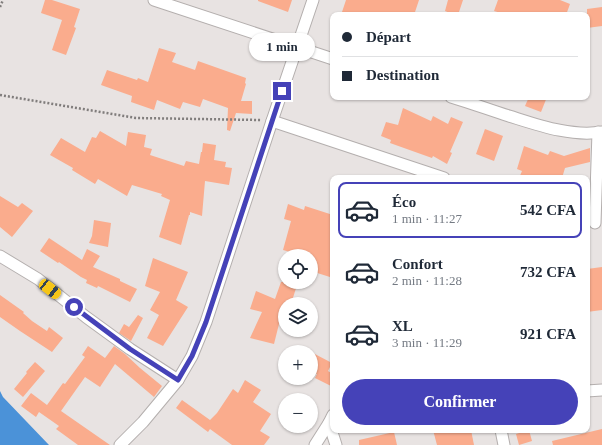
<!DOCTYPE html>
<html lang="fr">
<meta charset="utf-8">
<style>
body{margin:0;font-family:"Times New Roman",serif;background:#f6f6f7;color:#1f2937;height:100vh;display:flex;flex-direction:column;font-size:15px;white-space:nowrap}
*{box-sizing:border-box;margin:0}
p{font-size:13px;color:#747a83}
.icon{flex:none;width:22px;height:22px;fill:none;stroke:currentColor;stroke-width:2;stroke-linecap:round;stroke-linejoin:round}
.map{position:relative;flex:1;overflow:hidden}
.side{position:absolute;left:330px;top:175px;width:260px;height:258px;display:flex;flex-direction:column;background:#fff;border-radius:8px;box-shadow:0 1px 3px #0004}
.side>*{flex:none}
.top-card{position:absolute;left:330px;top:12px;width:260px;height:88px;border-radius:8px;box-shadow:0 1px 3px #0004;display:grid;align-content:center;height:88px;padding:0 12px;background:#fff}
.fabs{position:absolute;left:278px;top:249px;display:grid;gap:8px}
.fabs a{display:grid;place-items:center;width:40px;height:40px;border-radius:50%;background:#fff;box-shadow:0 1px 3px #0004;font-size:20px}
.end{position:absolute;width:18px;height:18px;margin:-9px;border:5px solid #4542b8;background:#fff;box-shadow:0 0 0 2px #fff}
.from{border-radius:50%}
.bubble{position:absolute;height:28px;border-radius:14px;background:#fff;box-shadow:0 1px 3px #0004;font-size:13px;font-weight:700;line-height:28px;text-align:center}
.car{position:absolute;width:12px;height:24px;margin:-12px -6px;border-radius:5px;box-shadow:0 0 3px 1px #0007;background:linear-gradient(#f5c518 24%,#345 0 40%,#f5c518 0 76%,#345 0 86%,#f5c518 0)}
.top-card b{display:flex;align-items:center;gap:14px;height:38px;font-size:15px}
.top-card b+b{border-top:1px solid #e0e1e3}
.top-card i{width:10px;height:10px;background:#1f2937}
ul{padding:7px 0 0;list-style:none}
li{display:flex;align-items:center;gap:12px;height:56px;margin:0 8px 6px;padding:0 4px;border:2px solid transparent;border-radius:8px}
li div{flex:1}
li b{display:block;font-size:15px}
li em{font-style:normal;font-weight:700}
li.selected{border-color:#4542b8}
li>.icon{width:36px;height:36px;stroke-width:1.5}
.button{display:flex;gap:8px;margin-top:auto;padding:8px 12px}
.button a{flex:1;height:46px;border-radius:24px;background:#4542b8;color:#fff;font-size:16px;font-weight:700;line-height:46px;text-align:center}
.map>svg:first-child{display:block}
.water{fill:#4b92d8}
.building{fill:#faac8d}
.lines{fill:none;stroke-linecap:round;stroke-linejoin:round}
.minor-casing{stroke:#b4afae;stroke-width:13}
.path{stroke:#807d7c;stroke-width:2.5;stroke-dasharray:2 2;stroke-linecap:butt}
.minor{stroke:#fff;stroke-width:11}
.route{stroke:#4542b8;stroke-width:5}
</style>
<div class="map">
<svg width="602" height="445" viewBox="0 0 602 445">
<rect width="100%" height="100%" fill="#e8e3e2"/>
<polygon class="water" points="0,391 3,397 49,445 0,445"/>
<g class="building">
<polygon points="45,0 52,0 80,9 74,27 76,28 66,55 52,50 62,20 41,13"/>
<polygon points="258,0 292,0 288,12 258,1"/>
<polygon points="346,0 419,0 414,15 343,15 344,12 342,12"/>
<polygon points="448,0 463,0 458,15 455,15 445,11"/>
<polygon points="498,0 560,0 570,4 566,15 508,15 494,11"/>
<polygon points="602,7 602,26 587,28 587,9"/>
<polygon points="159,48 176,53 172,62 195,70 198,61 246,78 245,83 246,84 241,101 252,101 252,114 236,113 230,131 227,130 228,108 203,99 200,107 183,102 180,109 157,100 154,110 131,102 132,96 101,85 107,70 137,80 138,78 148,82"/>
<polygon points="529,97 547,97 541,112 525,106"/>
<polygon points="403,108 431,121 433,116 448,124 451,117 463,122 450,152 452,153 447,164 433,156 432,158 390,143 391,140 381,136 386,122 398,125"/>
<polygon points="485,129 503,136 494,161 476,154"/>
<polygon points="100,131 126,146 128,132 146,135 144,147 152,149 150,155 184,166 186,161 199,164 201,152 202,152 203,143 216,145 214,160 226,162 225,167 232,168 229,185 205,181 202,216 190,212 190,215 189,215 181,245 159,237 170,200 161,196 162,194 132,185 127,196 98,179 95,184 72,170 73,168 50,155 61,138 85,152 92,137 96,138"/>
<polygon points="524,146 548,155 550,151 564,156 590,148 590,162 565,168 562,178 519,178 522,171 517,169"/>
<polygon points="0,196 18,207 22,203 33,211 12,237 0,227"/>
<polygon points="288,204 304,210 305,206 333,215 333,278 311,271 311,256 288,256 290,252 283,250 291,221 284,219"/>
<polygon points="94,220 111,223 108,247 89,243 92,236"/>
<polygon points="49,238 82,260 87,249 100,256 93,267 120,279 120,281 137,289 130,302 98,286 97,288 86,283 87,280 81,277 59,262 58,263 40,251"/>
<polygon points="153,258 188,272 176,300 188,307 163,346 147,338 159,315 150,310 160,292 145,286"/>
<polygon points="602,267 602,310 587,312 587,269"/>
<polygon points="281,282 298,282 291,304 284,304 274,344 250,338 262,312 250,309 256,291 275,299"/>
<polygon points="0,295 24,312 23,313 32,321 47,331 49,327 63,338 52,352 20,331 0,317"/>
<polygon points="138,315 143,318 131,341 119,333 124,324 129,327"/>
<polygon points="88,346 105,358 114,346 125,354 140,368 162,386 154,397 115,364 100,387 85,377 61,411 110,445 78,445 56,429 59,426 39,412 36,417 21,406 31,393 47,405 63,383 65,384 85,357 82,355"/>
<polygon points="311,352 332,363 328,371 333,374 333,387 315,378 317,374 311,372"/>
<polygon points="35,362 45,371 23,397 14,389 27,373 26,372"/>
<polygon points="245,380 261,390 253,402 271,414 260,431 270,437 264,445 232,445 210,429 208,432 176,408 182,400 210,420 217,413 233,389 238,393"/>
<polygon points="602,429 602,445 553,445 552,441"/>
<polygon points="433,430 471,430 474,445 437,445"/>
<polygon points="529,430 532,441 519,445 516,434"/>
<polygon points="394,432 397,445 359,445 359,440"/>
</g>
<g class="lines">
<defs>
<g id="minor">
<polyline points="154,0 333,59"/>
<path d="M451 97C471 103 490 110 509 116 538 125 571 137 602 132"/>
<polyline points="272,121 444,178"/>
<polyline points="595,223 598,132"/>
<polyline points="0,256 38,279 86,317 130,349 178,380"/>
<polyline points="587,391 602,390"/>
<polyline points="329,423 336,445"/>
<polyline points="501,430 504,445"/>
<polyline points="120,445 143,422 178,380 192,356 206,322 272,121 313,0"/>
<polyline points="315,445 329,423 333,415"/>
</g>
</defs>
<use href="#minor" class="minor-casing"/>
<g class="path">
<polyline points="0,7 3,0"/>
<polyline points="0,95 136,118 261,120"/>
</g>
<use href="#minor" class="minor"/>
</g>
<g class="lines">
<polyline class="route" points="74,307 130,349 178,380 192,356 206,322 282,91"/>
</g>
</svg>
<div class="fabs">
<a><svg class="icon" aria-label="locate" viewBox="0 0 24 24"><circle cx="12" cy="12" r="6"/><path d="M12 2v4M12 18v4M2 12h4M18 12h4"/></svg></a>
<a><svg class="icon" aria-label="layers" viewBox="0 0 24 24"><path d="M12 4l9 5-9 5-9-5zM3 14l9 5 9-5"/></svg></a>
<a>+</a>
<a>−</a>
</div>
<i class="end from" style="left:74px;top:307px"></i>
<i class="end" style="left:282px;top:91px"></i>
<div class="bubble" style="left:249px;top:33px;width:66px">1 min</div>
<i class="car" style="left:50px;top:289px;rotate:128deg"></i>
<div class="top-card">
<b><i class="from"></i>Départ</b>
<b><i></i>Destination</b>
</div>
<section class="side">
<ul>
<li class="selected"><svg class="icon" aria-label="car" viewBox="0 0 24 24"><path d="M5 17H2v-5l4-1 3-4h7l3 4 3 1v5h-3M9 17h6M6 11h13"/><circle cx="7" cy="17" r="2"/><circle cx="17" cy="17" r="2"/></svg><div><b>Éco</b><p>1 min · 11:27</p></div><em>542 CFA</em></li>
<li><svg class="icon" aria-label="car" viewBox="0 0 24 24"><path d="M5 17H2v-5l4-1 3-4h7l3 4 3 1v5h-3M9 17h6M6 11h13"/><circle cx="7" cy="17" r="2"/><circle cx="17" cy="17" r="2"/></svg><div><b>Confort</b><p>2 min · 11:28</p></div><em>732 CFA</em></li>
<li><svg class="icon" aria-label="car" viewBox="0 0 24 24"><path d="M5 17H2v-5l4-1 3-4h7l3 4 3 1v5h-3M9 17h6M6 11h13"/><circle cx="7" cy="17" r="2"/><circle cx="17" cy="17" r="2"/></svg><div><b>XL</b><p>3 min · 11:29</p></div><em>921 CFA</em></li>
</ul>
<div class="button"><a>Confirmer</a></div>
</section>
</div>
